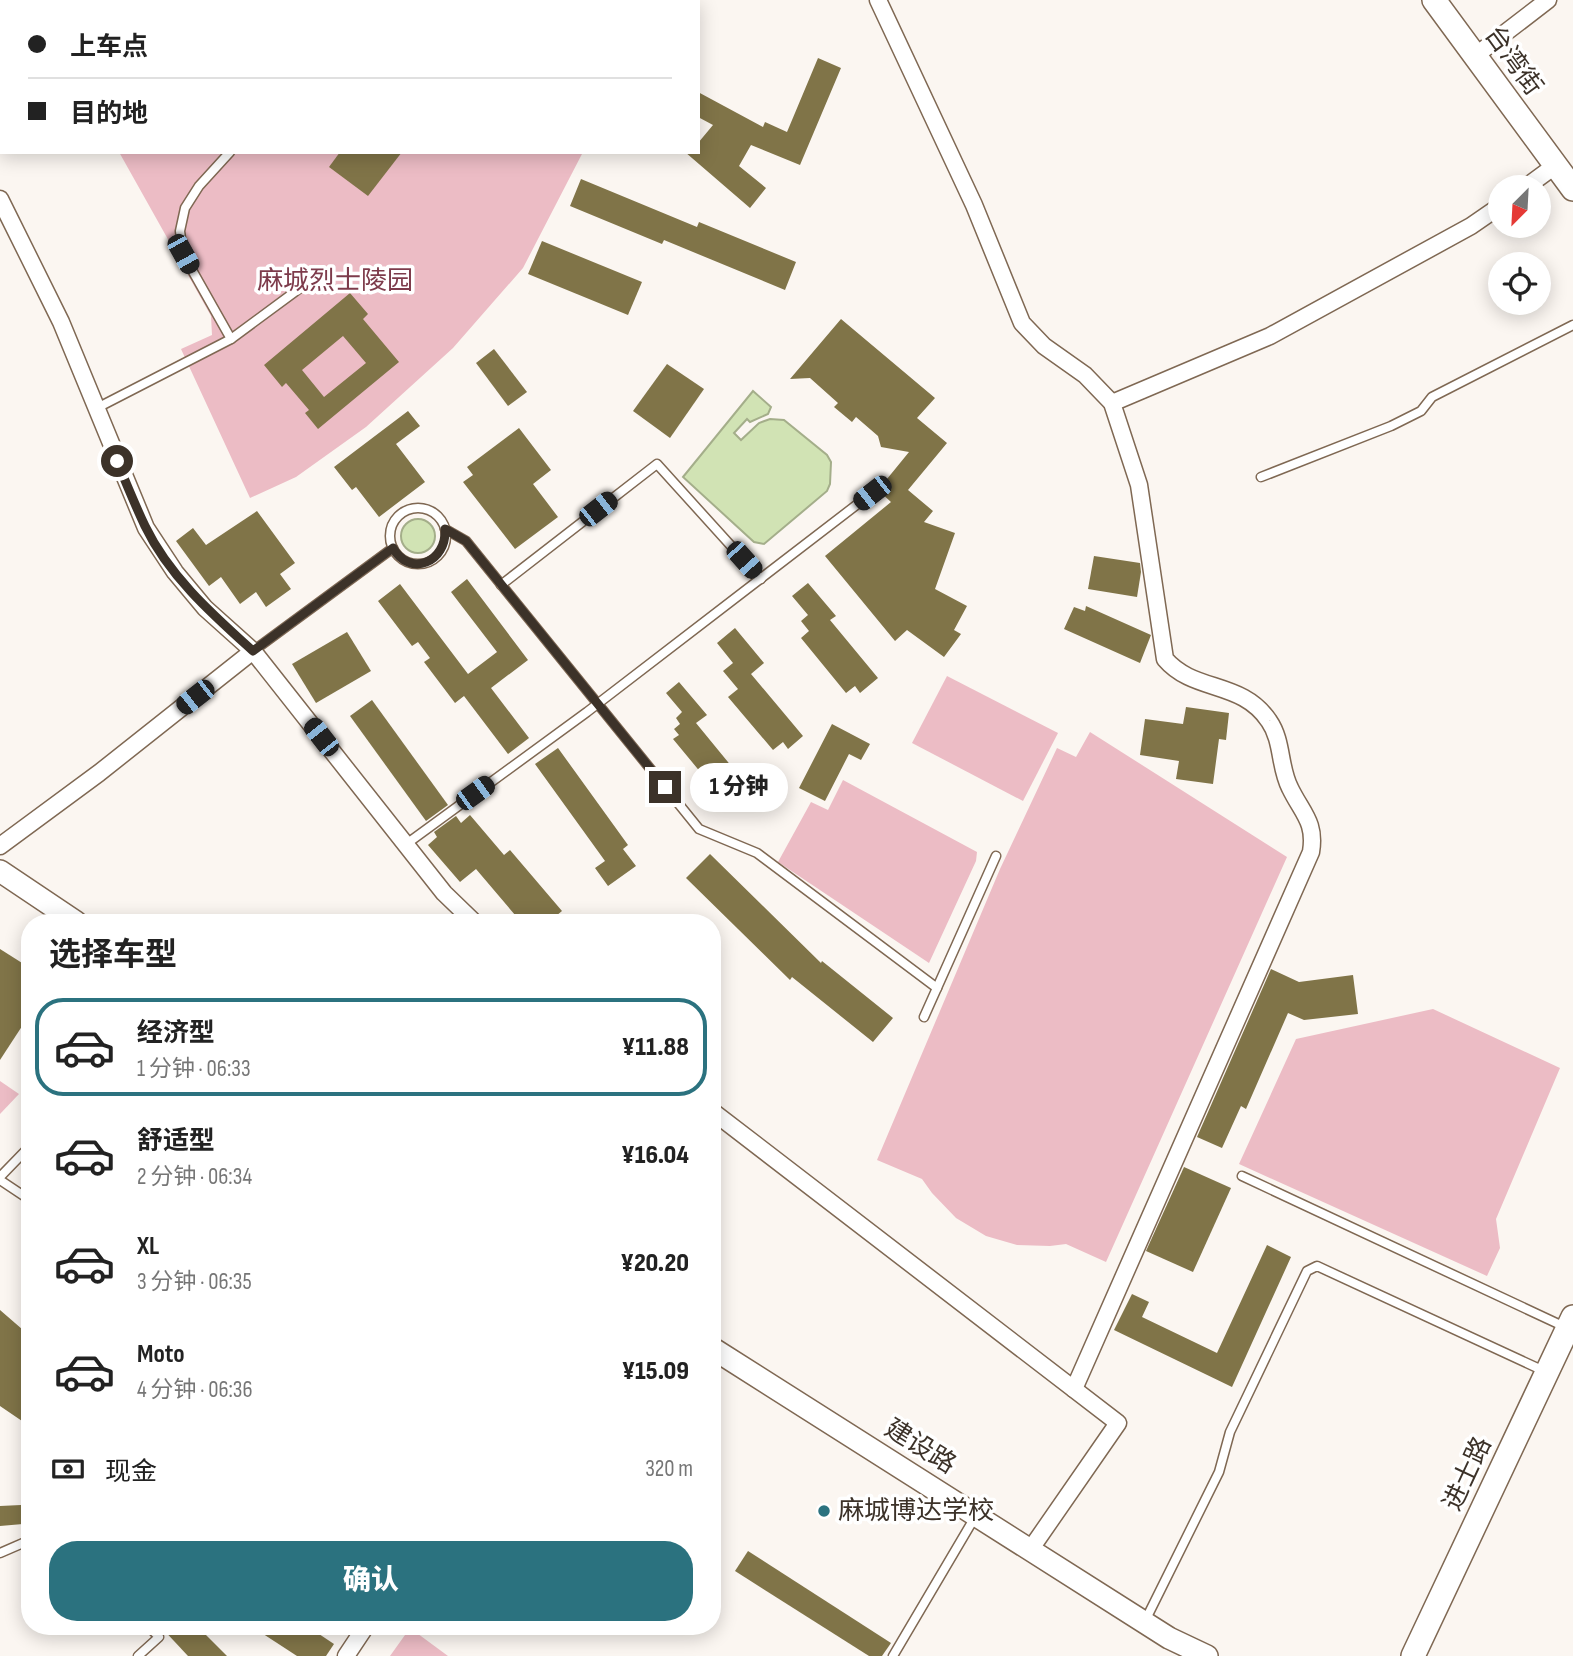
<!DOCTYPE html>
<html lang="zh">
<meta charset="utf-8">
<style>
body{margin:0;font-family:"Sofia Sans Condensed","Noto Sans SC",sans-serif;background:#f2f2f2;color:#222;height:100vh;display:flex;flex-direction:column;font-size:26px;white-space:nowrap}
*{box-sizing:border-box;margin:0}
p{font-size:23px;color:#767676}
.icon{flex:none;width:38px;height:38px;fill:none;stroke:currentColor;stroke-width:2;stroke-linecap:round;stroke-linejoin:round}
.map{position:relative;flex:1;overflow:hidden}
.panel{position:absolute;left:21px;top:914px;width:700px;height:721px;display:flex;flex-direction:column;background:#fff;border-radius:28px;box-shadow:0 4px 18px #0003}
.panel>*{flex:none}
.banner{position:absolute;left:0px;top:0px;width:700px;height:154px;box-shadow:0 4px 18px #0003;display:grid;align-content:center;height:154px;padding:0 28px;background:#fff}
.needle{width:46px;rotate:204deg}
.fabs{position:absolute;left:1488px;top:175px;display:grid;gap:14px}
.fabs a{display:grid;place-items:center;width:63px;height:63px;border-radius:50%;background:#fff;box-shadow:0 4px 18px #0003;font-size:35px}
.end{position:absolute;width:32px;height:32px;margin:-16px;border:9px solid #3c3229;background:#fff;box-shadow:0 0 0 4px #fff}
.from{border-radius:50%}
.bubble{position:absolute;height:49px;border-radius:24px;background:#fff;box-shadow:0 4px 18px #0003;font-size:23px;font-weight:800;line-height:49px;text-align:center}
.car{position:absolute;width:21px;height:42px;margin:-21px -10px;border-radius:9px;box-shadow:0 0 5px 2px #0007;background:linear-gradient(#222 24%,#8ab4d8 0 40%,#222 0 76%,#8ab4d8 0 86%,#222 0)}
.banner b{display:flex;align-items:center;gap:24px;height:66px;font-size:26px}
.banner b+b{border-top:2px solid #e0e0e0}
.banner i{width:18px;height:18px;background:#222}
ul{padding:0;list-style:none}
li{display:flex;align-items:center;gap:21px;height:98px;margin:0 14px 10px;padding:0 14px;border:4px solid transparent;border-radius:28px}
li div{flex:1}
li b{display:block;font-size:26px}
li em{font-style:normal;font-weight:800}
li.current{border-color:#2b727f}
li>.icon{width:63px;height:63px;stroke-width:1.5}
h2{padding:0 28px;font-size:32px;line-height:84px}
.pay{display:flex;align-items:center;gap:18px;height:77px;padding:0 28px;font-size:26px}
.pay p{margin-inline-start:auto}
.action{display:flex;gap:14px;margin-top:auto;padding:14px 28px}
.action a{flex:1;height:80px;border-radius:28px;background:#2b727f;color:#fff;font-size:28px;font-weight:800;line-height:80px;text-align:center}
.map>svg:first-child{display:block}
.green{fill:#ecbcc5}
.water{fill:#d1e3b4;stroke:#a4ae8a;stroke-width:2}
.building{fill:#807448;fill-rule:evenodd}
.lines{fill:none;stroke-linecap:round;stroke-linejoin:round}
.service-casing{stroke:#7f6853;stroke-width:11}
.minor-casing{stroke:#7f6853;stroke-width:19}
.tertiary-casing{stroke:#7f6853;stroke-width:24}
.secondary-casing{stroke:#7f6853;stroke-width:26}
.service{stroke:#fff;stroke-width:8}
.minor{stroke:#fff;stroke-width:16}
.tertiary{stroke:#fff;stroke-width:21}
.secondary{stroke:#fff;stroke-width:23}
.route{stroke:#3c3229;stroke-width:9}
.poi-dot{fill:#2b727f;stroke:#fff;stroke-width:2.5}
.labels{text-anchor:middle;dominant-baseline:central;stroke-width:7;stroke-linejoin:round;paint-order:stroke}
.street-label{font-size:26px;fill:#3c3229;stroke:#fff}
.park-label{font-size:26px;fill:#7d3b4b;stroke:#fff}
.poi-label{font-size:26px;fill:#3c3229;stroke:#fff;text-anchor:start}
</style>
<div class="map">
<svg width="1573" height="1656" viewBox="0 0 1573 1656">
<rect width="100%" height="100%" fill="#fbf6f1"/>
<g class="green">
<polygon points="32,0 617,0 618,2 33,2"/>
<polygon points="119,152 583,152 523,268 453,348 366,427 296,477 250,498 181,349 212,335 211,316"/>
<polygon points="947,676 1058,733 1023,801 912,743"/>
<polygon points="1090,732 1287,857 1106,1262 1066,1244 1050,1246 1017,1245 986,1236 956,1218 932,1193 922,1179 877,1160 1000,869 1057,748 1076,757"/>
<polygon points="843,780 977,852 976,861 929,963 778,862 811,802 828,810"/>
<polygon points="1433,1009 1560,1068 1496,1219 1500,1248 1487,1276 1239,1164 1296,1039"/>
<polygon points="0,1081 19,1094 0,1114"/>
<polygon points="410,1628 448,1656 390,1656"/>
</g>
<g class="water">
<polygon points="753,391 771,407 768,414 750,422 747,419 734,433 741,440 759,423 770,419 784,420 827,455 831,462 830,484 827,491 764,544 754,542 683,477"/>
<circle cx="418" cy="536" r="17"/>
</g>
<g class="building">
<polygon points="818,58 841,68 800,165 751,145 739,166 766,188 750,208 685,152 698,152 698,143 713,125 698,117 698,92 763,127 765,122 787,132"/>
<polygon points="340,152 402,152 368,196 329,167"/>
<polygon points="581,179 697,227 699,222 796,262 785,290 664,240 662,244 570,206"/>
<polygon points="542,241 642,282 628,315 528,274"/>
<path d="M350 293 368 314 363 319 399 362 318 429 305 413 309 410 286 383 282 387 264 365ZM343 336 366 363 324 397 302 370Z"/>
<polygon points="841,319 935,398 917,418 947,443 908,490 933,511 924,522 955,533 935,589 967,606 954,630 961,634 944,657 907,630 895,641 825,556 891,502 878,490 909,452 881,447 878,436 856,417 852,422 834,407 838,403 810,378 790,379"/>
<polygon points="494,349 527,392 508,406 476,363"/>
<polygon points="667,364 704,389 670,438 633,411"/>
<polygon points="408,411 420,426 396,444 425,482 379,517 356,487 352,490 334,467"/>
<polygon points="519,428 551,470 533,484 558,517 515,549 463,482 473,475 467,467"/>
<polygon points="257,511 295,563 280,574 291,589 266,607 256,592 240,604 221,577 209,586 176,541 193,528 206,545"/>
<polygon points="1094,556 1140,563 1141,572 1137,597 1088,589"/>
<polygon points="467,579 528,660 491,688 529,738 508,754 464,696 455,703 424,662 430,658 418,642 412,646 378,601 400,584 468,674 497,652 451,592"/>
<polygon points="808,583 836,616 830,620 878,678 860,693 855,686 846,693 801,638 809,631 801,621 808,615 792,596"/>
<polygon points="1086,606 1151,635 1140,663 1064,629 1074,607 1085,611"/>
<polygon points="735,628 764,663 751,674 803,736 788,749 783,742 773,750 728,697 738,689 723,671 733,663 717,643"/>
<polygon points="347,632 371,671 316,703 292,664"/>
<polygon points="679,682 707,715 696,723 746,784 731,797 727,792 721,797 673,739 679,735 674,729 680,724 676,718 682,712 666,693"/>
<polygon points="372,700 448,805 426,821 350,716"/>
<polygon points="1186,707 1229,713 1226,740 1219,739 1213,784 1176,779 1179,761 1140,755 1145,719 1183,724"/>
<polygon points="832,724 870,744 861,760 849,754 825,801 799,788"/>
<polygon points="558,748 628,845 623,849 636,866 608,886 595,868 605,861 535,764"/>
<polygon points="470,815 504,855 510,850 562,911 556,916 561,922 521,922 476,869 460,882 428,845 437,837 434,832 456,816 461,823"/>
<polygon points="710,854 821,963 822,961 893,1018 873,1042 792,977 790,980 686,878"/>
<polygon points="0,949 30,968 30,1014 0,1060"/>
<polygon points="1271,969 1299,982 1353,975 1358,1014 1304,1020 1288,1013 1246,1109 1241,1106 1222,1148 1197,1137"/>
<polygon points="1184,1167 1231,1188 1193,1272 1146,1251"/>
<polygon points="1267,1245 1291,1257 1232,1387 1114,1330 1132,1294 1149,1302 1142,1317 1217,1353"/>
<polygon points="0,1310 30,1336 30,1374 24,1382 30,1385 30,1411 22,1421 0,1406"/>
<polygon points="21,1505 23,1524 0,1526 0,1506"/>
<polygon points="748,1551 891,1643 882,1656 869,1656 735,1571"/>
<polygon points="160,1626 197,1626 227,1656 188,1656"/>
<polygon points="251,1626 307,1626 334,1644 326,1656 297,1656"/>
</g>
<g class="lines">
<defs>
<g id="service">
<polyline points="230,152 199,186 185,208 180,231 183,254 231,339"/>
<polyline points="95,409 231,339 315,277"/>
<polyline points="1261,477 1391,426 1421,411 1432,397 1573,325"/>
<circle cx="418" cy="536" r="28"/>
<polyline points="445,529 466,541 699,829 757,853 937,988"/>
<polyline points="501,585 657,464 761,579"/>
<polyline points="253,651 393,548"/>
<polyline points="405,845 587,712 872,493"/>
<polyline points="924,1017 996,856"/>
<polyline points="1242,1176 1565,1327"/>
<polyline points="0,1177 30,1146"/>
<polyline points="0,1180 30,1200"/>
<polyline points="0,1553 30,1540"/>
<polyline points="1145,1621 1219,1472 1230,1432 1307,1271 1317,1266 1544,1371"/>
<polyline points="138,1656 159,1637 148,1626"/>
<polyline points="893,1656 975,1517"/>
</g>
<g id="minor">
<path d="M878 0 974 205 1022 323 1044 346 1085 375 1112 403 1139 485 1165 659C1194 693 1242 680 1269 721 1283 741 1279 767 1290 788 1302 813 1316 822 1311 852L1074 1389"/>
<polyline points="1475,56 1548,0"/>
<polyline points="1526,187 1556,165"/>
<polyline points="0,199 61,322 146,528 175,572 205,608 253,651 444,893 474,922"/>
<polyline points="1112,403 1270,336 1471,226 1500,206"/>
<polyline points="0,846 99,773 253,651"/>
<polyline points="712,1111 1118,1423 1030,1550"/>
<polyline points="346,1656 366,1626"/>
</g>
<g id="tertiary">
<polyline points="0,871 76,922"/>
<polyline points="712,1348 1169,1638 1207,1656"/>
</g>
<g id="secondary">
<polyline points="1434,0 1573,189"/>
<polyline points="1413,1656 1573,1317"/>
</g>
</defs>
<use href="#service" class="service-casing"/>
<use href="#minor" class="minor-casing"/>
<use href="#tertiary" class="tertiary-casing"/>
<use href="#secondary" class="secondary-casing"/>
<use href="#service" class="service"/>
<use href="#minor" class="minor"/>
<use href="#tertiary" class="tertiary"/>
<use href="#secondary" class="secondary"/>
</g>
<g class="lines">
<path class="route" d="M117 461C126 483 135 505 145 526 169 576 212 614 253 651L393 548C410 578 447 562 445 529L466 541 665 787"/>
</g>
<circle class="poi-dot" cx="824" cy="1511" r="7"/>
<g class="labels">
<g class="street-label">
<text transform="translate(1513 61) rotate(54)">台湾街</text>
<text transform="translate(920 1447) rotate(32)">建设路</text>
<text transform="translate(1468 1474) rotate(-65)">进士路</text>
</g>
<g class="park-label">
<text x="335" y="281">麻城烈士陵园</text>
</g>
<g class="poi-label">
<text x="838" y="1511">麻城博达学校</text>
</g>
</g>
</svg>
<div class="fabs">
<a><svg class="needle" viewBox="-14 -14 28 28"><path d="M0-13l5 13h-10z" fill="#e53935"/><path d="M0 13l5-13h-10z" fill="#767676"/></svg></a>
<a><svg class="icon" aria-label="locate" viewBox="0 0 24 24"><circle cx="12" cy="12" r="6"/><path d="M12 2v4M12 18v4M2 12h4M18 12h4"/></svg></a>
</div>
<i class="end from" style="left:117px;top:461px"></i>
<i class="end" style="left:665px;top:787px"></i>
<div class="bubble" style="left:690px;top:763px;width:98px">1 分钟</div>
<i class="car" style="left:183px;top:254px;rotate:151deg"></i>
<i class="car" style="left:872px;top:493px;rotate:232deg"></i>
<i class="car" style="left:598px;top:509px;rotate:52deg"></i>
<i class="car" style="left:744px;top:560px;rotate:138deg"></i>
<i class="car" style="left:195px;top:697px;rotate:232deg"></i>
<i class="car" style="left:321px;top:737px;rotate:322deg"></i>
<i class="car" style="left:475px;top:793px;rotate:54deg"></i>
<div class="banner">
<b><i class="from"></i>上车点</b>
<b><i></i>目的地</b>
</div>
<section class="panel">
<h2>选择车型</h2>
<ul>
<li class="current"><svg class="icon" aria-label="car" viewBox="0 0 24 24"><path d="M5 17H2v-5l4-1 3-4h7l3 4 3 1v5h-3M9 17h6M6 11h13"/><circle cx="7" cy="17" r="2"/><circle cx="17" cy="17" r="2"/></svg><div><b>经济型</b><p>1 分钟 · 06:33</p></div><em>¥11.88</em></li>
<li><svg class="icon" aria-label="car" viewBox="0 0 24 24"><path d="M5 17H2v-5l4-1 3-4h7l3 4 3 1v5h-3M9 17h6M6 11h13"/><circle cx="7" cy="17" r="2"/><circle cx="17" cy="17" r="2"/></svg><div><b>舒适型</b><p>2 分钟 · 06:34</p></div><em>¥16.04</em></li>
<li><svg class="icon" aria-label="car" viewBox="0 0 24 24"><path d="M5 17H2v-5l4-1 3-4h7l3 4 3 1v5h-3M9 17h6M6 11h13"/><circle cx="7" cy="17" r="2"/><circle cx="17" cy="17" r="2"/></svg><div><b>XL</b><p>3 分钟 · 06:35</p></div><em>¥20.20</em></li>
<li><svg class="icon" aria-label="car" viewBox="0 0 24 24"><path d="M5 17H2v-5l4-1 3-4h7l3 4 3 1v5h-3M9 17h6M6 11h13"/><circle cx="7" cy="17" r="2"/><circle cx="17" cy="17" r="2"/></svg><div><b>Moto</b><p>4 分钟 · 06:36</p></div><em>¥15.09</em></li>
</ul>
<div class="pay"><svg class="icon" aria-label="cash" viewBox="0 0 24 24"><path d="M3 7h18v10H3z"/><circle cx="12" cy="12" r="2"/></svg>现金<p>320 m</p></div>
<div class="action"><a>确认</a></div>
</section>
</div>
